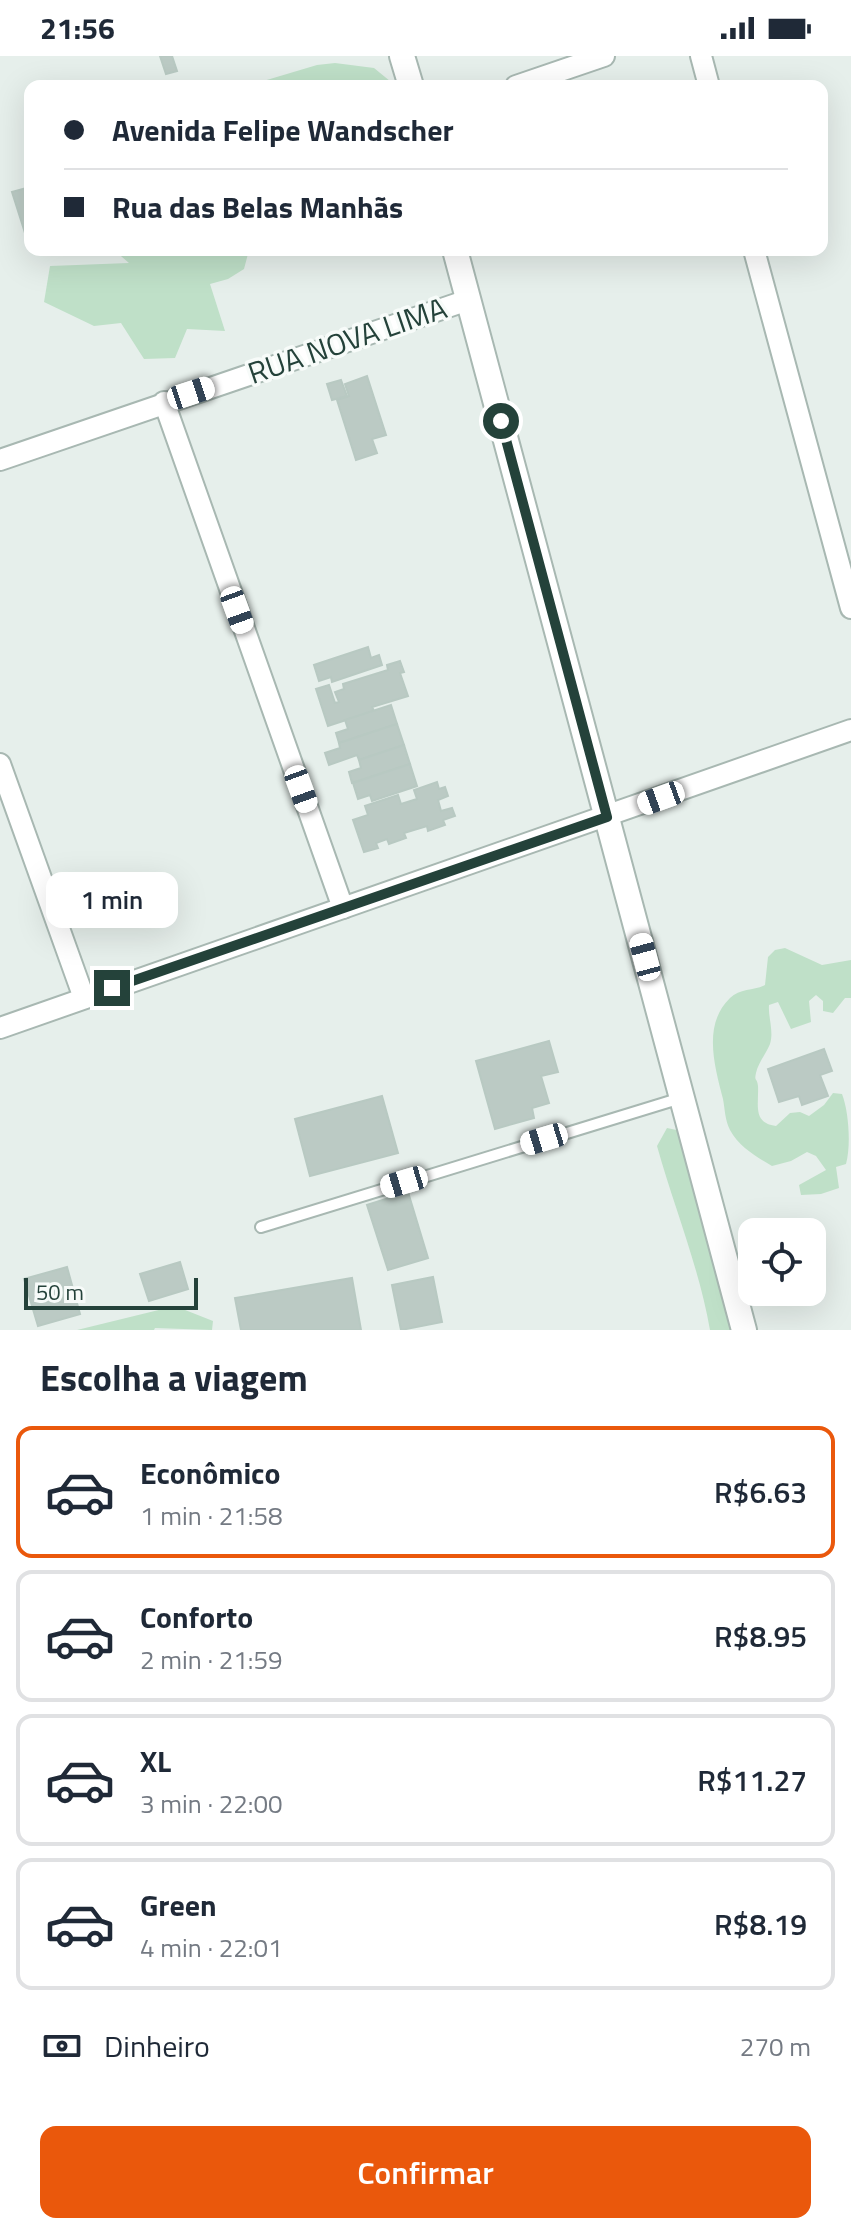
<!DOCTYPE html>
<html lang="pt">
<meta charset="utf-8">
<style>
body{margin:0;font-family:"Titillium Web",sans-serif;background:#f6f6f7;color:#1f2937;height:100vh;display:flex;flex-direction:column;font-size:30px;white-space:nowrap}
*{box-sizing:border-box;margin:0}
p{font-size:26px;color:#747a83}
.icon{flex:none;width:44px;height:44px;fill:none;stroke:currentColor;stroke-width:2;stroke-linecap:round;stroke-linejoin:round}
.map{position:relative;height:1274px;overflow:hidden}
.details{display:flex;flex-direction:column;background:#fff;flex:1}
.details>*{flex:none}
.banner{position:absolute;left:24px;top:24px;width:804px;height:176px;border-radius:16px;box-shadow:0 8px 32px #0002;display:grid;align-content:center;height:176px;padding:0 40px;background:#fff}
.tools{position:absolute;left:738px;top:1162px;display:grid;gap:16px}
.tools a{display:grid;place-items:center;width:88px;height:88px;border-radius:16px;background:#fff;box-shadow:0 8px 32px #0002;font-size:40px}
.scale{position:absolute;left:24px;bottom:20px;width:174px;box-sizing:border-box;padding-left:8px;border:4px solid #24423a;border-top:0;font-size:22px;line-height:28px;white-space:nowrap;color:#24423a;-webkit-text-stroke:6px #f7fbf9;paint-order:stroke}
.end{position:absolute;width:36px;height:36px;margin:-18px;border:10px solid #24423a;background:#fff;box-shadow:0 0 0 4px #fff}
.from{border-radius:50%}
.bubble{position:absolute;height:56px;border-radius:16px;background:#fff;box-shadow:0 8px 32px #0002;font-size:26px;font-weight:600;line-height:56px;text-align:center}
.car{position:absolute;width:24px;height:48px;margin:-24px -12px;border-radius:10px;box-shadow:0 0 6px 2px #0007;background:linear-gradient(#fff 24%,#345 0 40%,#fff 0 76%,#345 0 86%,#fff 0)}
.banner b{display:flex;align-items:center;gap:28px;height:76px;font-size:30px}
.banner b+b{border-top:2px solid #e0e1e3}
.banner i{width:20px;height:20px;background:#1f2937}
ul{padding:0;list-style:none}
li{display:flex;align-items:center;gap:24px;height:132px;margin:0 16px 12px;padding:0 24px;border:4px solid #e0e1e3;border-radius:16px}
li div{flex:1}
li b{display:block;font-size:30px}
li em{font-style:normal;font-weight:600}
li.selected{border-color:#ea580c}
li>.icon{width:72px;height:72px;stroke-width:1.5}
h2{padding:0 40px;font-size:36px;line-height:96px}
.pay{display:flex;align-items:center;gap:20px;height:88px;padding:0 40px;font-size:30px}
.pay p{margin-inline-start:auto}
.action{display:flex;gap:16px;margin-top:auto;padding:16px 40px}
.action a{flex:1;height:92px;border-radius:16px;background:#ea580c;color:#fff;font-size:32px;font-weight:600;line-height:92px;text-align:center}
.status{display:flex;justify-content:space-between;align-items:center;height:56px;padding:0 40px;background:#fff;direction:ltr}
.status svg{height:22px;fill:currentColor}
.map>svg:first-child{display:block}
.green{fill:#bfe0c8}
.building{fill:#bbcac4;stroke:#b8c9c2;stroke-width:2}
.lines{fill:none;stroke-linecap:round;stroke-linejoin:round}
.service-casing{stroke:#a8b8b2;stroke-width:14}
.minor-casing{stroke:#a8b8b2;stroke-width:24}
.tertiary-casing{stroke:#a8b8b2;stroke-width:28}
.service{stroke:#fff;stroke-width:10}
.minor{stroke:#fff;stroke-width:20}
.tertiary{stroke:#fff;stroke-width:24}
.route{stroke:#24423a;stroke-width:10}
.labels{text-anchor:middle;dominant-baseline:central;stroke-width:7;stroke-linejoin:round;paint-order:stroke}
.street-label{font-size:30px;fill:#24423a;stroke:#f7fbf9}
</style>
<div class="status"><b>21:56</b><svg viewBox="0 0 49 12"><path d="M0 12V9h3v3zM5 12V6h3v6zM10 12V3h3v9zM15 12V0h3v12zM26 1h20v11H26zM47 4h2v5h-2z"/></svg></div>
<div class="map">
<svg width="851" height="1274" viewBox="0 0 851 1274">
<rect width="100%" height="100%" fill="#e6efeb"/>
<g class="green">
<polygon points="335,7 374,12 396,30 256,30 260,26 317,9"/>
<polygon points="114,194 249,194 244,213 228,223 210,228 225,275 187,273 175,302 144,303 121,267 94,270 44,246 50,210 129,207"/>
<path d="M785 892 822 909 851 904V942H845L833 957 823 955V945L816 939 809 945 811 966 791 973 778 946 769 949C768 961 774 975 770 988 766 998 758 1007 756 1017 754 1026 757 1021 758 1030 759 1048 752 1067 776 1070L790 1057 800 1056 809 1060 824 1049 833 1037 842 1038C849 1056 851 1090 846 1108L836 1111 839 1132 821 1138 801 1139 799 1129 826 1114 816 1100 807 1096 791 1105 772 1110C757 1101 739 1091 730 1074 725 1064 725 1054 723 1043 715 1011 702 969 730 942 740 932 754 935 765 929L768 901 775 894Z"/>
<path d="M667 1072 686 1076 741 1274H710C699 1211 674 1151 657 1090Z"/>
<polygon points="175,1250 213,1265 212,1274 155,1272 154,1274 77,1274"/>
</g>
<g class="building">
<polygon points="160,0 172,0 177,15 166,18"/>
<polygon points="30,131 30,175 25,177 12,136"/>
<polygon points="367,320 386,379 372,383 377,397 356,404 337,344 349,340 345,328"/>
<polygon points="341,324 347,340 332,344 327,328"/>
<polygon points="368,591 371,602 379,599 382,609 332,626 331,621 319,625 314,609"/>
<polygon points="400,605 404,616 400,617 408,640 372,651 374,655 328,670 316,633 329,629 335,647 339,646 335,636 344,633 343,628 388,614 387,609"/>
<polygon points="391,649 397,668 339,687 336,677 348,673 345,664"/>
<polygon points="397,668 404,689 359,704 357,699 329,709 325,697 340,692 339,687"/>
<polygon points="404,689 410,708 352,727 349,716 361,712 359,704"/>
<polygon points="410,708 417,730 372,745 370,739 358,743 353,727"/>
<polygon points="437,726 439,733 445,731 448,740 438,744 441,755 452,752 455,760 443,764 445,769 428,775 427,770 404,777 406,782 389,788 387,783 376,787 378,792 364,796 353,764 368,759 365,750 398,739 401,748 417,743 414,734"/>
<polygon points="549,985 558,1016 541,1020 549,1047 532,1052 534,1062 495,1073 476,1005"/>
<polygon points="824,993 832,1015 820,1019 828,1040 802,1049 799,1040 779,1046 768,1013"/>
<polygon points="382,1040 398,1097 310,1120 295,1063"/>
<polygon points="408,1136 428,1202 388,1214 367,1149"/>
<polygon points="180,1206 188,1233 149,1245 140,1218"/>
<polygon points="67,1211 80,1258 38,1270 24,1223"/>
<polygon points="433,1221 442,1266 401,1274 392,1229"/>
<polygon points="352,1222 361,1274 241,1274 235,1242"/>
</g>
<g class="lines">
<defs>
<polyline id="service" points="261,1171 681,1042"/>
<g id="minor">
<polyline points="701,0 709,30"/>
<polyline points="516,30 604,0"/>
<polyline points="754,194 851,552"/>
<polyline points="164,346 343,852"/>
<polyline points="0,404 468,244"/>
<polyline points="0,708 84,942"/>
<polyline points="0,972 851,674"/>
</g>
<g id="tertiary">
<polyline points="402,0 411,30"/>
<polyline points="455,194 744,1274"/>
</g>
</defs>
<use href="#service" class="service-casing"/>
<use href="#minor" class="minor-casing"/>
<use href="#tertiary" class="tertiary-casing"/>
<use href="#service" class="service"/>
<use href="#minor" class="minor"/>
<use href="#tertiary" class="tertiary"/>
</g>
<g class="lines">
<polyline class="route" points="112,932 607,761 501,365"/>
</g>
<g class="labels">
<g class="street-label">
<text transform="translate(347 284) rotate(-19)">RUA NOVA LIMA</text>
</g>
</g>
</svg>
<div class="tools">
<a><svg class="icon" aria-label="locate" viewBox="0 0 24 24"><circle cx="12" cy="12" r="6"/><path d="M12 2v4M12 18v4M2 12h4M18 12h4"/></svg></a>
</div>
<div class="scale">50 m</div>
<i class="end from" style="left:501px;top:365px"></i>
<i class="end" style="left:112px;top:932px"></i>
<div class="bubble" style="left:46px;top:816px;width:132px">1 min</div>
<i class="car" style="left:191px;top:337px;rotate:72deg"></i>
<i class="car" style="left:237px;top:554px;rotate:160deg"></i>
<i class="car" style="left:301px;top:733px;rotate:160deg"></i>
<i class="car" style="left:661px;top:742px;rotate:250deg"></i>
<i class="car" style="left:645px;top:901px;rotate:345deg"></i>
<i class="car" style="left:544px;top:1083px;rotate:253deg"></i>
<i class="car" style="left:404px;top:1126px;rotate:253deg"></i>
<div class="banner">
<b><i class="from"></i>Avenida Felipe Wandscher</b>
<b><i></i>Rua das Belas Manhãs</b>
</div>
</div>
<section class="details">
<h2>Escolha a viagem</h2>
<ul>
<li class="selected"><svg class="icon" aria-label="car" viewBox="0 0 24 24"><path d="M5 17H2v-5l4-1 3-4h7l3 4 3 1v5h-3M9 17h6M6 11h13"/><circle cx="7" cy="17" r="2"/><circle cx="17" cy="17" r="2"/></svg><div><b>Econômico</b><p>1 min · 21:58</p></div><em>R$6.63</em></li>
<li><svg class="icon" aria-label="car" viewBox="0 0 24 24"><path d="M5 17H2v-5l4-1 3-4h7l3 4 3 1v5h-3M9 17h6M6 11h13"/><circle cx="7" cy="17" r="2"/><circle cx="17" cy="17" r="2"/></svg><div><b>Conforto</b><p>2 min · 21:59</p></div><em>R$8.95</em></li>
<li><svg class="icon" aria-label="car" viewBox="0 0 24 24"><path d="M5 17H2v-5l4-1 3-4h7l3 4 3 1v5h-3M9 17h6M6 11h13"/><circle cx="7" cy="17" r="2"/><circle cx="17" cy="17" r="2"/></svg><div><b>XL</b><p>3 min · 22:00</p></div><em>R$11.27</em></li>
<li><svg class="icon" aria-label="car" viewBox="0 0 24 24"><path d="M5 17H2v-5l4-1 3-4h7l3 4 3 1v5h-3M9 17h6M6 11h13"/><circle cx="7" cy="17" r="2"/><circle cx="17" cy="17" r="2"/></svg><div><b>Green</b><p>4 min · 22:01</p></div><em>R$8.19</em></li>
</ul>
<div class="pay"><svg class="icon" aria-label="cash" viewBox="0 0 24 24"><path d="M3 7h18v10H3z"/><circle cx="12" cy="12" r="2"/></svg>Dinheiro<p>270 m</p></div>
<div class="action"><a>Confirmar</a></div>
</section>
